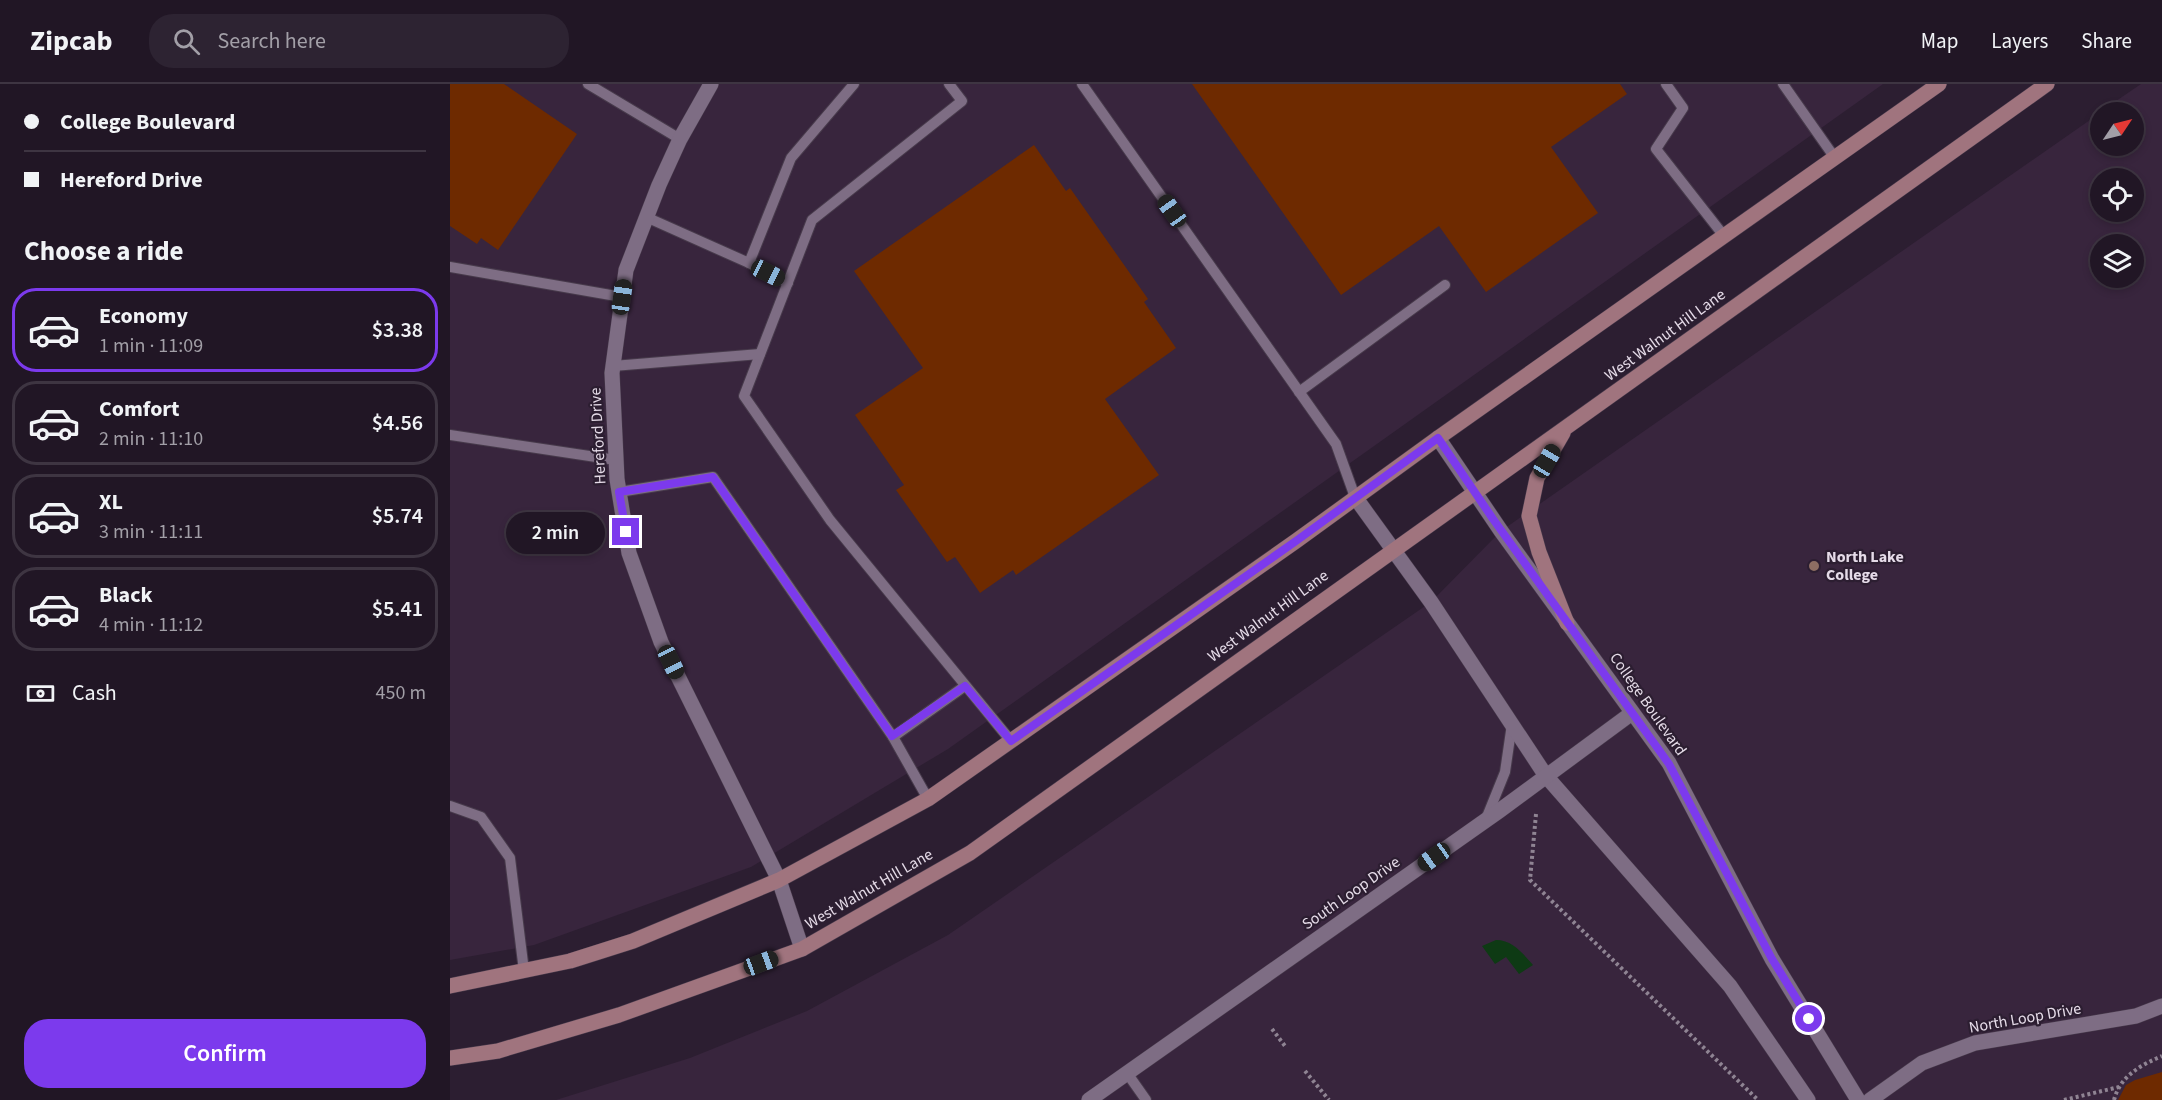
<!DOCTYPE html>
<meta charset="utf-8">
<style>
body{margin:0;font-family:"Source Sans 3",sans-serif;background:#2d2332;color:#f1f3f6;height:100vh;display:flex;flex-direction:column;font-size:22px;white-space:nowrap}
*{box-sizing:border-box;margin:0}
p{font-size:20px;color:#a29fa7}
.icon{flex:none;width:33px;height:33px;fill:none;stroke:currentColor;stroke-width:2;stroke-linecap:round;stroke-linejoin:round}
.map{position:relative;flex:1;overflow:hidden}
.sheet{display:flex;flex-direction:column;background:#211625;width:450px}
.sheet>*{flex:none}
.banner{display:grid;align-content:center;height:132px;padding:0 24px;background:#211625}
.needle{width:39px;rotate:55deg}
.buttons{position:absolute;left:1640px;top:18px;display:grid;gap:12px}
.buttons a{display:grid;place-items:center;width:54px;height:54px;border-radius:50%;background:#211625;box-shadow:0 3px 9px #0003,0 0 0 2px #3e3542;font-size:30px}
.end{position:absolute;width:27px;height:27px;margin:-14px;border:8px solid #7c3aed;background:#fff;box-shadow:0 0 0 3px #fff}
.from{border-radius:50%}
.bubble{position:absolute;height:42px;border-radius:21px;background:#211625;box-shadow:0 3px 9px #0003,0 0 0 2px #3e3542;font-size:20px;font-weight:600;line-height:42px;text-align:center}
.car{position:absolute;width:18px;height:36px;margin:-18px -9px;border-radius:8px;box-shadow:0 0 4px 2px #0007;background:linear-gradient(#222 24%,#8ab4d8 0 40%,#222 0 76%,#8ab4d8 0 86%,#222 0)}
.banner b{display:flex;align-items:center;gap:21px;height:57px;font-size:22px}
.banner b+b{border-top:2px solid #3e3542}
.banner i{width:15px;height:15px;background:#f1f3f6}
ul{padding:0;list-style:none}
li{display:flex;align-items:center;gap:18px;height:84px;margin:0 12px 9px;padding:0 12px;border:3px solid #3e3542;border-radius:24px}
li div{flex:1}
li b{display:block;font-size:22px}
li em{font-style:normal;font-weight:600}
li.active{border-color:#7c3aed}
li>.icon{width:54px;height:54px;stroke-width:1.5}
h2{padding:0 24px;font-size:27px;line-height:72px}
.pay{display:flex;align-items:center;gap:15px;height:66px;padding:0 24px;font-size:22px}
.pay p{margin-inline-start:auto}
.cta{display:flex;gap:12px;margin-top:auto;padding:12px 24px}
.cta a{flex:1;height:69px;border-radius:24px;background:#7c3aed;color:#fff;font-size:24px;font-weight:600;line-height:69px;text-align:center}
header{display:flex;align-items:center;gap:36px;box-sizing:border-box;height:84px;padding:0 30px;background:#211625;border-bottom:2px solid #3e3542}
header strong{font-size:28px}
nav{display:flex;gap:33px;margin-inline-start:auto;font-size:21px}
.search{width:420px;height:54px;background:#2d2332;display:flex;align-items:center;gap:15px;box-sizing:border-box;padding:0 21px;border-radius:24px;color:#a29fa7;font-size:22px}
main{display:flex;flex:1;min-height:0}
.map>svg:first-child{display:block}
.built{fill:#38253d;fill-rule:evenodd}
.green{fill:#0e3a14}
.building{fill:#6e2a00}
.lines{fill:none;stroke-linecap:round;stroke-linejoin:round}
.service-casing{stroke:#473a4b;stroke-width:12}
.minor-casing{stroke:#473a4b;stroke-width:16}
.secondary-casing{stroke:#473a4b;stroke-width:16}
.path{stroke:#8f8493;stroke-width:4;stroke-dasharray:3 3;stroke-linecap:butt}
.service{stroke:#7e6d84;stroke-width:10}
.minor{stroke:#7e6d84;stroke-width:15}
.secondary{stroke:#a0747e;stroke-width:15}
.route{stroke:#7c3aed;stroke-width:8}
.education-dot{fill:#8d6e63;stroke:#2c1e31;stroke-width:2}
.labels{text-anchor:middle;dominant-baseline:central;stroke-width:4.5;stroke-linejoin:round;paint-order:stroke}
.street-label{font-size:16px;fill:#e5dbe8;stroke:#2c1e31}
.poi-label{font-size:16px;font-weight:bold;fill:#e5dbe8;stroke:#2c1e31;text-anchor:start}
</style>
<header>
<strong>Zipcab</strong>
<div class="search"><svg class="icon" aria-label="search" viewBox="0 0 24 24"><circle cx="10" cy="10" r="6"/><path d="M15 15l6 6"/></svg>Search here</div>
<nav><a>Map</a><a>Layers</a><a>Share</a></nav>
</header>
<main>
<section class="sheet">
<div class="banner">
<b><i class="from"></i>College Boulevard</b>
<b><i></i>Hereford Drive</b>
</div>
<h2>Choose a ride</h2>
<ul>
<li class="active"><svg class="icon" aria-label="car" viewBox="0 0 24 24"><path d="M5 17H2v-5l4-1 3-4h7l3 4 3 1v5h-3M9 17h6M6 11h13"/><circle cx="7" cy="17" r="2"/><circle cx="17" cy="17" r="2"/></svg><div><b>Economy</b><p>1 min · 11:09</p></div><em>$3.38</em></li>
<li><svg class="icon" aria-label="car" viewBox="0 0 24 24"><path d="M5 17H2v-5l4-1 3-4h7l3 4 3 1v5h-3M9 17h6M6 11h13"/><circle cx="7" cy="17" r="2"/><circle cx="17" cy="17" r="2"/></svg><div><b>Comfort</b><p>2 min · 11:10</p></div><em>$4.56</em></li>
<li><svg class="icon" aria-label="car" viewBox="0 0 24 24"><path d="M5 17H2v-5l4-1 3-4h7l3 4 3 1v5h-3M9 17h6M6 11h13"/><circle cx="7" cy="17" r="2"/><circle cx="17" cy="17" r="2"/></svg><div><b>XL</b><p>3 min · 11:11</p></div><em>$5.74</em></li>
<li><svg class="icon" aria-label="car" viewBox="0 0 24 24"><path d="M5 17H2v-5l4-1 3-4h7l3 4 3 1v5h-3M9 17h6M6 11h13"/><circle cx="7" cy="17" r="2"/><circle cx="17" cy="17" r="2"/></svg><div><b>Black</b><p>4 min · 11:12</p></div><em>$5.41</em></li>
</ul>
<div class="pay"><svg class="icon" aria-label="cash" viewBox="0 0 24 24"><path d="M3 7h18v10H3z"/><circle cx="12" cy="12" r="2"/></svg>Cash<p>450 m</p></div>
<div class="cta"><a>Confirm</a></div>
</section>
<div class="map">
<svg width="1712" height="1016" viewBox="0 0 1712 1016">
<rect width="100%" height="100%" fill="#2c1e31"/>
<g class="built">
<polygon points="0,0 1433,0 498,665 301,783 84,861 0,876"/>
<path d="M1691 0H1712V1016H106L240 974 357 927 498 851 981 518 1051 447 1650 29V62H1683V28H1650ZM1650 94H1683V128H1650ZM1650 160H1683V194H1650Z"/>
</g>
<path class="green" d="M1046 856C1063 856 1073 870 1083 881L1069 890 1056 873 1045 880 1032 862Z"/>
<g class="building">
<polygon points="0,0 54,0 127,50 48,166 31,154 27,160 0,142"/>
<polygon points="742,0 1170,0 1177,10 1101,63 1148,129 1036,208 989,142 891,211"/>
<polygon points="584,61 616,107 620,104 698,215 694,218 726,264 655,315 709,391 566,491 563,486 530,509 505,473 497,478 446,406 454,401 405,331 473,284 404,187"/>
<polygon points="1712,988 1712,1016 1668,1016 1676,1001 1685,996"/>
</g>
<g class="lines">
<defs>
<g id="service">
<polyline points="138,0 230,55"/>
<polyline points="499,0 512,17 362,136 294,312 380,436 561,657"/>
<polyline points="632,0 886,360 905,413"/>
<polyline points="1216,0 1233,24 1206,65 1274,152"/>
<polyline points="1333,0 1385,74"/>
<polyline points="196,133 299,179 341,74 404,0"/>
<polyline points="299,179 338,199"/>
<polyline points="0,183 172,213"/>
<polyline points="163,282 310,270"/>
<polyline points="849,308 995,201"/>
<polyline points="0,351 166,376"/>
<polyline points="169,408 263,393 443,653 515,602"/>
<polyline points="443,653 478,715"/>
<polyline points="0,722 31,733 60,774 74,887"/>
<polyline points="1036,735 1055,688 1062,640"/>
<polyline points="677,989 696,1016"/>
</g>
<g id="minor">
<polyline points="261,0 230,55 209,101 176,186 162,289 167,395 179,469 211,558 329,796 352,865"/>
<polyline points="988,354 1051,447 1219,679 1322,875 1408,1016"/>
<polyline points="905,413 981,518 1096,692 1280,902 1358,1016"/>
<polyline points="639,1016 1049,727 1182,629"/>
<polyline points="1420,1016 1472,979 1525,959 1686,932 1712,922"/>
</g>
<g id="secondary">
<polyline points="1113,349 1087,394 1079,432 1089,468 1117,539"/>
<polyline points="0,902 120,877 183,857 329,796 478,715 846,457 988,354 1489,0"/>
<polyline points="0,974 48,967 169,931 352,865 520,769 1597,0"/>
</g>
</defs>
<use href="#service" class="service-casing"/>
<use href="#minor" class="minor-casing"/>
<use href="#secondary" class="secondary-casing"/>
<g class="path">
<polyline points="1086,730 1080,796 1308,1016"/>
<polyline points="822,945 835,962"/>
<polyline points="855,987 879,1016"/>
<polyline points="1614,1016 1669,1003"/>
<path d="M1664 1016C1670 992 1691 981 1712 972"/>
</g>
<use href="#service" class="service"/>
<use href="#minor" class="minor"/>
<use href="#secondary" class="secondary"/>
</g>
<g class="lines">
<polyline class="route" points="176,448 169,408 263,393 442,652 515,602 561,657 846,457 988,354 1043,435 1219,680 1322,875 1359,935"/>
</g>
<circle class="education-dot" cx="1364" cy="482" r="6"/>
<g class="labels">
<g class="street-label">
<text transform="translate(1215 251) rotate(-36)">West Walnut Hill Lane</text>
<text transform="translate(148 352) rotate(-93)">Hereford Drive</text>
<text transform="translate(818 532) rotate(-36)">West Walnut Hill Lane</text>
<text transform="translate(1198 620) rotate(55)">College Boulevard</text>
<text transform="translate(419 805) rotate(-30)">West Walnut Hill Lane</text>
<text transform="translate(901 809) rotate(-35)">South Loop Drive</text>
<text transform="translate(1575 934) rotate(-10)">North Loop Drive</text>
</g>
<g class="poi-label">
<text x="1376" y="473">North Lake<tspan x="1376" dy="18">College</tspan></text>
</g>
</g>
</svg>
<div class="buttons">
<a><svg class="needle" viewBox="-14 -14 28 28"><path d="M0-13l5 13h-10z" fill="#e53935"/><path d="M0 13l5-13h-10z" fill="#a29fa7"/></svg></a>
<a><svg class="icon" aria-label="locate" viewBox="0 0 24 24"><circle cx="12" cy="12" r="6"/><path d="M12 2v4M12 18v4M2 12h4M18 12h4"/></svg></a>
<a><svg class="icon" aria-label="layers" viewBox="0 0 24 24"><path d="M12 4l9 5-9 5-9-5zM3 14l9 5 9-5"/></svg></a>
</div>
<i class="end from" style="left:1359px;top:935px"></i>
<i class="end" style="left:176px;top:448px"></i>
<div class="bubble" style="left:56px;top:428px;width:99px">2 min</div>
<i class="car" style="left:722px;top:127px;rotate:325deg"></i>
<i class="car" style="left:318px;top:189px;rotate:117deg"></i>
<i class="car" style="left:172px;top:213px;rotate:8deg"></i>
<i class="car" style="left:1097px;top:377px;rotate:30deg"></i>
<i class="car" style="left:221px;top:578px;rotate:154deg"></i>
<i class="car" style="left:984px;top:773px;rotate:235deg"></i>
<i class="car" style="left:311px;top:879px;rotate:70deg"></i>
</div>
</main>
